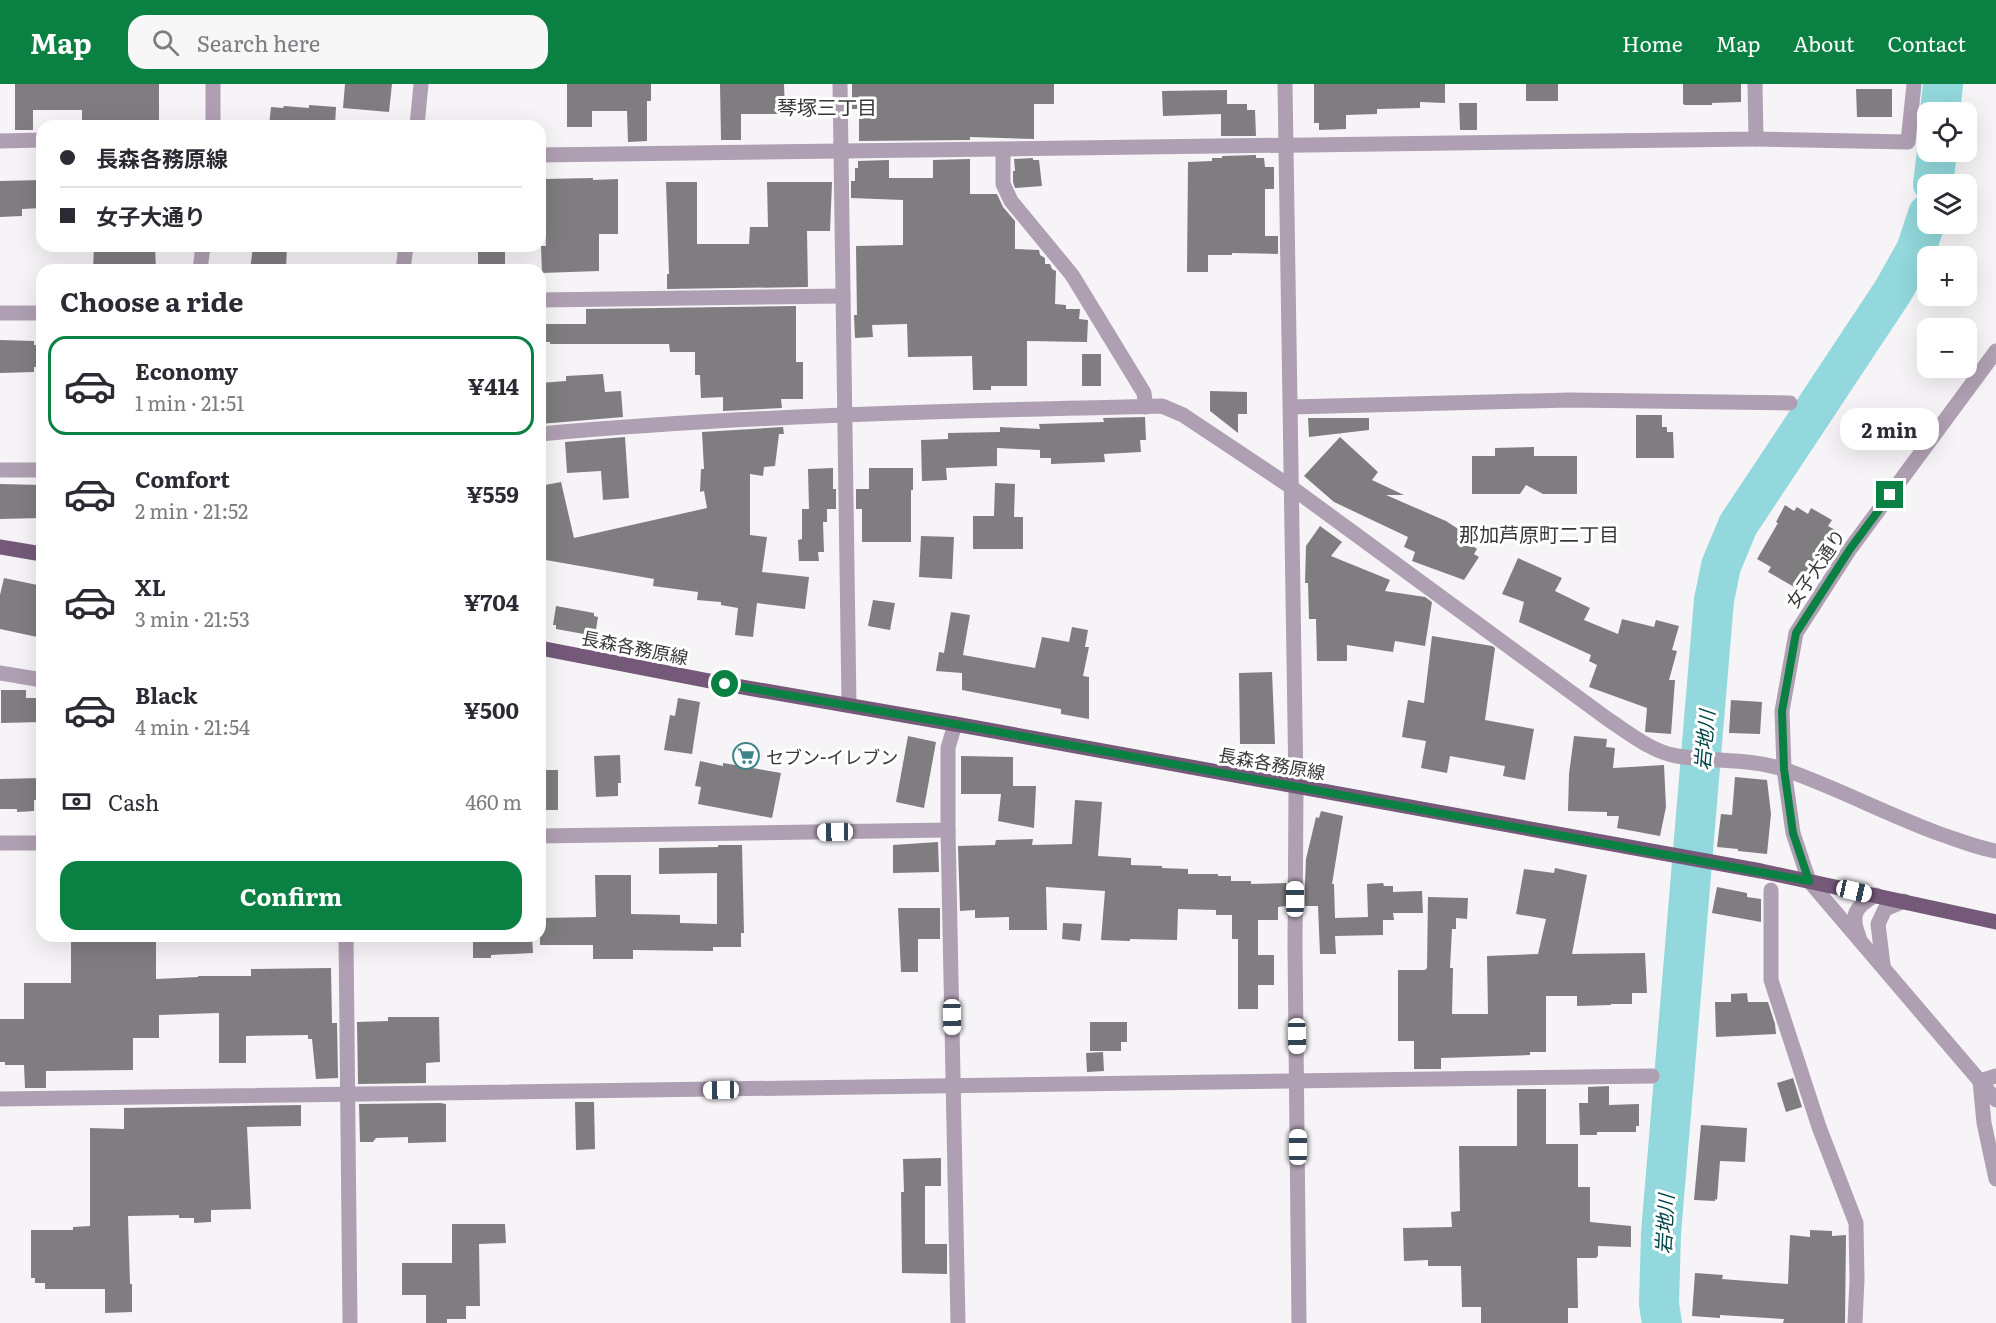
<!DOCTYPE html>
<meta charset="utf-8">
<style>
body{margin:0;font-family:Literata,"Noto Sans JP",serif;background:#f7f7f7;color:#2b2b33;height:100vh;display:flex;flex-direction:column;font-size:22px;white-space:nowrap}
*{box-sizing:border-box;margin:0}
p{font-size:20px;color:#7c7c81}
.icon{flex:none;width:33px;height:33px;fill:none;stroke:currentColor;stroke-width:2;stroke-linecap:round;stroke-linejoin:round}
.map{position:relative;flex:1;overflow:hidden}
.drawer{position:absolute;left:36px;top:180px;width:510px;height:678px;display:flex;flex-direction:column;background:#fff;border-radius:18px;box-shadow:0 6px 24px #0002}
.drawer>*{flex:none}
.guide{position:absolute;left:36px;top:36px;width:510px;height:132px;border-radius:18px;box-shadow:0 6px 24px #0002;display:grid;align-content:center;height:132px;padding:0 24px;background:#fff}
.fabs{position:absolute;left:1917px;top:18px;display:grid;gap:12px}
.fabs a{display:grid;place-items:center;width:60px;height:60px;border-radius:12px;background:#fff;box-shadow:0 6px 24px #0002;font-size:30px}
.end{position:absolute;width:27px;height:27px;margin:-14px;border:8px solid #0b8043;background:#fff;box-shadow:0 0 0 3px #fff}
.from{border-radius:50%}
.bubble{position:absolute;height:42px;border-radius:18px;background:#fff;box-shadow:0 6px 24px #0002;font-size:20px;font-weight:700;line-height:42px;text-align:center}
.car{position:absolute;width:18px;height:36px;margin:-18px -9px;border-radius:8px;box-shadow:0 0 4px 2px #0007;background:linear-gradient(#fff 24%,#345 0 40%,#fff 0 76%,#345 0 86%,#fff 0)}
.guide b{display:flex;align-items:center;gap:21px;height:57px;font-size:22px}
.guide b+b{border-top:2px solid #e1e1e2}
.guide i{width:15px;height:15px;background:#2b2b33}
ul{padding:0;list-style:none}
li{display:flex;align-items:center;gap:18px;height:99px;margin:0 12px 9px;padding:0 12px;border:3px solid transparent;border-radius:18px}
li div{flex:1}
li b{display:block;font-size:22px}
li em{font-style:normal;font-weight:700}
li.selected{border-color:#0b8043}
li>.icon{width:54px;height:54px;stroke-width:1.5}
h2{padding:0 24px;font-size:27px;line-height:72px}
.pay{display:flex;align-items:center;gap:15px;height:66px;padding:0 24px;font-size:22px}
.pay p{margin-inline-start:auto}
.primary-button{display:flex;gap:12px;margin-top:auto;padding:12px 24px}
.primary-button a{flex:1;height:69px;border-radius:18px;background:#0b8043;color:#fff;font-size:24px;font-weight:700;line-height:69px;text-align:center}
header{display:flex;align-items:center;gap:36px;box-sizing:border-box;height:84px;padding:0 30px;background:#0b8043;color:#fff}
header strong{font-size:28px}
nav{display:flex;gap:33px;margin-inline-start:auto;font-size:21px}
.search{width:420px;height:54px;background:#f7f7f7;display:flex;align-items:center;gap:15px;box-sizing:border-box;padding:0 21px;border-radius:18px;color:#7c7c81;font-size:22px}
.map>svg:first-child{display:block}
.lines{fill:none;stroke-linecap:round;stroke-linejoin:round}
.river{stroke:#92d8dc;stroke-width:40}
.building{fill:#7f7d80}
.minor{stroke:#af9fb2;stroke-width:15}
.major{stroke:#745979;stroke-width:15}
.route{stroke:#0b8043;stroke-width:8}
.labels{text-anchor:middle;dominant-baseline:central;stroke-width:6;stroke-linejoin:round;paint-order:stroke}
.street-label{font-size:18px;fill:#393839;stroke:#fff}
.poi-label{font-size:18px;fill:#393839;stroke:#fff;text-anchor:start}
.neighbourhood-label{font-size:20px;fill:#393839;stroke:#fff}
.water-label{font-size:20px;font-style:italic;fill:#03464a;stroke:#fff}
</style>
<header>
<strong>Map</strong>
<div class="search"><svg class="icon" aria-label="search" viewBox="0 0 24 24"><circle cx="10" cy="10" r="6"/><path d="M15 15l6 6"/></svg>Search here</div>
<nav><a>Home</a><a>Map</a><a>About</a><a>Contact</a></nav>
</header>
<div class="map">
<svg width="1996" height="1239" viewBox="0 0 1996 1239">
<rect width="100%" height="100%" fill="#f7f4f7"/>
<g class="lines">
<g class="river">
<polyline points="1940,28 1943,0"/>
<polyline points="1933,100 1937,68"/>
<polyline points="1662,1239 1659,1220 1661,1149 1714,516 1721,482 1738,441 1893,207 1916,166 1928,130"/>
</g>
</g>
<g class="building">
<polygon points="15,0 159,0 159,42 82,42 82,26 33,26 33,46 15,46"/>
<polygon points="345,0 392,0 389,28 343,24"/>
<polygon points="567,0 651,0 651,17 647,17 647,57 628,58 627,27 592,27 592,43 567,43"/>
<polygon points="720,0 784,0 785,30 741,30 741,56 721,56"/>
<polygon points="852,0 1054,0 1054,20 1034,20 1034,55 970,53 970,56 859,57 859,25 852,25"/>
<polygon points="1314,0 1445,0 1445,19 1420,18 1420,24 1377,25 1377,30 1346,31 1346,45 1319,46 1319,39 1314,39"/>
<rect x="1526" y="0" width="32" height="17"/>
<polygon points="1683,0 1741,0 1741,18 1712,19 1712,21 1685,21 1683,20"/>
<polygon points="1856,5 1892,5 1892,33 1857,33"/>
<polygon points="1227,6 1227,20 1247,20 1247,26 1255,26 1256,52 1221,52 1221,30 1163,32 1162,7"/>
<polygon points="1459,19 1477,19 1477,46 1460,46"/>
<polygon points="309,21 336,23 335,42 269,42 271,23 283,24 284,22 309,24"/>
<polygon points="1256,71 1256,74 1264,74 1265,83 1274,83 1274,105 1265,105 1265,152 1278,152 1278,170 1232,169 1232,171 1208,171 1208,188 1187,188 1188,78 1212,77 1212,74 1222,74 1222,72"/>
<polygon points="1033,74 1033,76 1039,76 1042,102 1015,104 1013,98 1013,87 1015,87 1014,75"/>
<polygon points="970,75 970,110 997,110 1003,123 1015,137 1015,165 1039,166 1040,171 1045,174 1045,180 1050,180 1052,185 1056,187 1055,220 1066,221 1066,225 1080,225 1079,235 1088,236 1087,258 1027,257 1027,302 991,302 991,306 973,306 972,272 908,273 907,240 872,241 873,253 855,254 854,231 857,231 856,162 903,161 903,116 851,114 851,97 855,97 855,84 858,84 858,77 889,76 889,94 933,94 933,76"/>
<polygon points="593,94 593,96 618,95 618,150 599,150 599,187 542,189 541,162 546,162 544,95"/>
<polygon points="42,96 42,124 22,125 22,132 0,133 0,97"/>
<polygon points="666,98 697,98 697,160 749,160 750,143 768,143 767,98 832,98 830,147 807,147 808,203 667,205 667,190 669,190"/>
<polygon points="94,162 155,162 156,186 93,186"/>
<polygon points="253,162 287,162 286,186 250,186"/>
<rect x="478" y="162" width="27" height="24"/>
<polygon points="796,222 796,278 803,278 803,315 781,315 782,324 723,327 723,313 701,314 700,291 695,291 695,268 670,268 669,260 550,260 550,258 540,258 540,240 586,240 586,225"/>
<polygon points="0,256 34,257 34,261 42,261 42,283 34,283 34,288 0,289"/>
<rect x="1082" y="270" width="19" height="32"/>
<polygon points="603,290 605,308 621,307 623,333 540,340 540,299 566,297 566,292"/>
<polygon points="1210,307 1247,308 1247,330 1238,330 1238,349 1210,327"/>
<polygon points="1636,331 1662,331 1662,343 1667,343 1667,348 1673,348 1674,374 1636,374"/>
<polygon points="1145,333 1146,356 1140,356 1141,368 1104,370 1105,378 1051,380 1051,374 1040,374 1040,366 997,364 997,382 946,384 947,396 922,397 921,356 948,355 948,349 1000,348 1000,343 1040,345 1039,340 1104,338 1103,334"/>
<polygon points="1308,334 1369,334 1369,346 1309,353"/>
<polygon points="783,343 784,350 779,350 775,382 764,383 763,392 750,390 750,451 767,453 762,488 809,493 805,525 757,519 753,553 735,551 738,524 721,521 721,518 697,516 698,508 653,502 654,495 540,475 540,402 561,398 574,454 707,424 704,407 700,408 701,385 704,385 702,348"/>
<polygon points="625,353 629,414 603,416 601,387 567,389 565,358"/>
<polygon points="1340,353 1378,388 1372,396 1404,411 1386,411 1446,437 1469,452 1466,457 1477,465 1474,470 1479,473 1464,496 1412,477 1415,468 1404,463 1408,453 1334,418 1304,392"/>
<polygon points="1534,363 1534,372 1577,372 1577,410 1543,410 1526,401 1520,410 1472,410 1472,372 1495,372 1495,364"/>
<polygon points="833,384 833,405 836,405 836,425 827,425 827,438 823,438 824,468 818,468 819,477 799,477 798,456 802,455 802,425 809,425 808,385"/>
<polygon points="869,384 913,384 913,406 911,406 911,458 862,458 862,425 856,425 856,405 869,405"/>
<polygon points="995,399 1015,400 1014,433 1023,433 1023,465 973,465 973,432 994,432"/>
<polygon points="0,400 42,401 42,434 0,435"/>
<polygon points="1785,421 1794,427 1797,423 1808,430 1811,424 1832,436 1828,442 1839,448 1803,508 1768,488 1771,483 1757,475 1778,439 1776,438"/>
<polygon points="1320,442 1342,458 1331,472 1390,496 1385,507 1425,513 1432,518 1425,562 1395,557 1393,568 1347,561 1347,577 1317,577 1316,535 1309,535 1308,499 1305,499 1306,462"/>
<polygon points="921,452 954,453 952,495 919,493"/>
<polygon points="1518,474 1562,494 1555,507 1590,524 1584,536 1618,550 1622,535 1654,543 1656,536 1679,542 1672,566 1677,567 1669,596 1675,596 1671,650 1645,648 1647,624 1589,603 1597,581 1589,577 1591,571 1519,538 1524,518 1502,510"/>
<polygon points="4,494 42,502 42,554 0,545 0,511"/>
<polygon points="873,516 895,519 890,546 868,542"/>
<polygon points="556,522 594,529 594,532 598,533 595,552 556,545 556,541 553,541"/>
<polygon points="951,528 970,531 963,571 1035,584 1042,553 1069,558 1072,543 1088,546 1085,563 1089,563 1083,592 1089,593 1089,635 1061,630 1061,625 962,606 962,589 936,587 939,568 944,569"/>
<polygon points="1432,552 1492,562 1495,564 1485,636 1534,645 1525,696 1503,692 1505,682 1450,672 1447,689 1421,684 1426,657 1402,653 1408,616 1424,619"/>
<polygon points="1272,588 1275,660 1240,660 1239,589"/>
<polygon points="1,606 26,606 26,614 42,614 42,638 1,639"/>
<polygon points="678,614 700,618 692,670 664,666 670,631 675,632"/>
<polygon points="1731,616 1762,618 1760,650 1729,649"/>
<polygon points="908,652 936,658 924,724 896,718"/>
<polygon points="1574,652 1607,655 1606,663 1615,664 1613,684 1664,681 1666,723 1660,752 1617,744 1619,732 1607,732 1607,728 1568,727 1569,690"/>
<polygon points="620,671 621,699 618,699 618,712 596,713 594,672"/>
<polygon points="961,672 1013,673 1013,702 1036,702 1034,744 998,737 1001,710 961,710"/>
<polygon points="700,677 723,682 723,679 781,689 772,734 698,720 701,703 695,702"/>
<rect x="540" y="686" width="18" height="40"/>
<polygon points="1735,693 1767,696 1771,730 1767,770 1738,767 1738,765 1717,763 1721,730 1732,731"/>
<polygon points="42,694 42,716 34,716 34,727 17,728 17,725 0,725 0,695"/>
<polygon points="1075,716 1102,718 1098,772 1131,774 1131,781 1162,782 1162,784 1188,785 1188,790 1218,790 1218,792 1231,792 1231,797 1251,797 1251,800 1286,799 1286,822 1278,823 1278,836 1258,836 1258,871 1274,871 1274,901 1258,901 1258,925 1238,925 1238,855 1232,855 1232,831 1216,831 1216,826 1178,825 1177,856 1130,855 1130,857 1101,856 1105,807 1046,803 1047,846 1009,846 1009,833 975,834 975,826 960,827 958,762 995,761 996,756 1033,755 1032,761 1072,760"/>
<polygon points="1321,727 1343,732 1332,800 1334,800 1335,834 1368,833 1367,800 1383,799 1384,802 1393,802 1393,808 1422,807 1423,829 1393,829 1394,836 1383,836 1383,851 1335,852 1336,870 1320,870 1318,822 1305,822 1305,799 1306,775 1316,733 1319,734"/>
<polygon points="938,758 939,788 893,789 893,761"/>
<polygon points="718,761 742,761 744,849 741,849 741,863 713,863 713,867 633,866 633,875 593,875 593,861 540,861 540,834 596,833 595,791 631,791 631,830 680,831 680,839 717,840 717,789 659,790 659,764 718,763"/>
<polygon points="1555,784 1587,791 1572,870 1645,869 1647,909 1632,909 1632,920 1611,920 1611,921 1577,922 1577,912 1546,912 1546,968 1530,968 1530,971 1441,974 1441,985 1414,985 1414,957 1398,957 1398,886 1425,886 1427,884 1428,813 1468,814 1467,835 1456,834 1456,845 1452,845 1450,884 1453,884 1452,930 1488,930 1487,872 1538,870 1546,835 1516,830 1524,785 1554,789"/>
<polygon points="1717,803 1747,809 1747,813 1761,815 1761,838 1712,829"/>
<polygon points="898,824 940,824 940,855 918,855 918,888 901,888"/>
<polygon points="1063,839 1082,840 1080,857 1062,855"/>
<polygon points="71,852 156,852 156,895 198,893 198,892 251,892 251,885 331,884 332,939 337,939 338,994 316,995 312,955 308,955 308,951 246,952 246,979 219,979 219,929 159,931 159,954 133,954 133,986 46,987 46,1004 25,1004 24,981 5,981 5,978 0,978 0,935 24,935 24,899 71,899"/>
<polygon points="473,852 532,852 533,869 491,871 491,874 473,874"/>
<polygon points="1747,909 1748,918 1768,918 1775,940 1776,950 1716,953 1715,918 1731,918 1731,910"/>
<polygon points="388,933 439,933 440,978 426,979 426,999 358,1000 357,938 388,937"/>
<polygon points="1090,938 1127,938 1127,958 1121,958 1121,967 1090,967"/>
<polygon points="1103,968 1104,987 1087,988 1086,969"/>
<polygon points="1793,994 1802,1023 1786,1028 1777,999"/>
<polygon points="1609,1002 1609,1021 1639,1020 1639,1042 1636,1042 1636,1048 1597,1048 1597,1051 1580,1051 1579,1019 1588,1019 1588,1003"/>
<polygon points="1517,1005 1546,1005 1546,1060 1578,1060 1578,1103 1590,1103 1590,1138 1631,1142 1631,1163 1598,1162 1598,1172 1596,1174 1577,1174 1578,1224 1568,1224 1568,1239 1481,1239 1481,1223 1462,1223 1461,1182 1428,1182 1428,1176 1404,1177 1403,1144 1452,1143 1451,1128 1460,1127 1459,1062 1517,1062"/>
<polygon points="575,1018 594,1018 595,1065 576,1066"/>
<polygon points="440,1019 446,1020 446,1058 408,1059 408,1053 376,1054 373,1058 360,1058 359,1020"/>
<polygon points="301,1021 301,1042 247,1043 251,1125 211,1126 211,1138 194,1139 194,1134 179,1134 179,1131 128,1132 130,1200 132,1200 132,1228 105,1229 105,1205 45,1205 45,1199 35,1199 35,1194 31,1194 31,1146 73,1146 73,1143 90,1142 90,1044 124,1045 124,1024"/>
<polygon points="1701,1041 1747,1044 1745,1078 1720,1077 1717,1116 1715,1115 1715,1117 1694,1116"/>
<polygon points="941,1074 941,1102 925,1102 925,1160 947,1160 947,1190 902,1189 901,1108 904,1108 903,1075"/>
<polygon points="452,1140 505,1140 506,1159 479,1160 480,1222 466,1222 466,1235 447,1235 447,1239 426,1239 426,1211 402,1211 402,1179 452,1179"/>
<polygon points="1810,1146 1832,1147 1832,1152 1846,1151 1845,1239 1783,1239 1784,1235 1720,1231 1720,1234 1692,1232 1695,1189 1723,1191 1722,1195 1788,1200 1790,1151 1810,1153"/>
</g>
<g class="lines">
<g class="minor">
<polyline points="213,0 213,42"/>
<polyline points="840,0 849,621"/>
<polyline points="1285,0 1296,703 1295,862 1299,1239"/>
<polyline points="417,42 421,0"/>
<polyline points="1756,55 1908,58 1914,0"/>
<polyline points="0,57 42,56"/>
<polyline points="1003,66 1003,100 1011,117 1072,191 1144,309 1146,323"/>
<polyline points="540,71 1756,55 1755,0"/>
<polyline points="200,186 203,162"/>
<polyline points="403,186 406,162"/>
<polyline points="540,216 843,212"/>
<polyline points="0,229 42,229"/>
<polyline points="1996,267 1850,465 1796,549 1782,627 1784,685 1793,749 1809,797 1996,1016"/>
<polyline points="1291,323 1569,316 1790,319"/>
<path d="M540 350C747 331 954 327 1162 322L1183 331 1291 403 1609 636C1629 649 1652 668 1677 672 1713 678 1751 674 1786 686 1840 705 1890 732 1943 751 1961 757 1978 764 1996 767"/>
<polyline points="0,386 42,386"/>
<polyline points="0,589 42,596"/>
<polyline points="955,640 948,664 948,746 958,1239"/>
<polyline points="540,752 948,746"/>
<polyline points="0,759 42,759"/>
<polyline points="1771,806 1771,896 1819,1043 1856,1139 1857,1196 1855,1239"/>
<polyline points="346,852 350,1239"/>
<path d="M1859 853C1850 830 1855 823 1876 811"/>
<polyline points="1883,881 1878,840 1885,825 1904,817"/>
<polyline points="1996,992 1980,997 1984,1039 1996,1095"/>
<polyline points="0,1015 1652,992"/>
</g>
<g class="major">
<polyline points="0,463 42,470"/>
<polyline points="540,564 725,600 955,640 1761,787 1996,838"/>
</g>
</g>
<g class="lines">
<polyline class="route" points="725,600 977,644 1809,797 1793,749 1784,685 1782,627 1796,549 1850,465 1890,411"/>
</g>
<defs>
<symbol id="supermarket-ring" viewBox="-11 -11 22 22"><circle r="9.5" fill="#fff" stroke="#3d8589" stroke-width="1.5"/><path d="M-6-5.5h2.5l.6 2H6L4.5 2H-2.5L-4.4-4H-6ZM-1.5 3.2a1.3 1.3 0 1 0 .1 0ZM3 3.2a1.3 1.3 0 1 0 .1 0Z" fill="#3d8589"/></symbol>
</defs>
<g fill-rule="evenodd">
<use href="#supermarket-ring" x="731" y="657" width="30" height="30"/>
</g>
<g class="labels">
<g class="street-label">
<text transform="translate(1815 484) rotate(-56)">女子大通り</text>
<text transform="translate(635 563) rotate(11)">長森各務原線</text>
<text transform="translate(1272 679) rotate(10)">長森各務原線</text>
</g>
<g class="poi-label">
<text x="766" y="672">セブン-イレブン</text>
</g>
<g class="neighbourhood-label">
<text x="827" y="22">琴塚三丁目</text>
<text x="1539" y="449">那加芦原町二丁目</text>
</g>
<g class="water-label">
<text transform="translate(1703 656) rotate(-85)">岩地川</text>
<text transform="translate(1663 1140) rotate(-87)">岩地川</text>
</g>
</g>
</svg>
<div class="fabs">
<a><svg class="icon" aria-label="locate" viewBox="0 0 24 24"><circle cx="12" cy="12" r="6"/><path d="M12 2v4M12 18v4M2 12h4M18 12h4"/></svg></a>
<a><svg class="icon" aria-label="layers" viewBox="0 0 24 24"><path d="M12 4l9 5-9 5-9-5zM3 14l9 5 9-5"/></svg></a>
<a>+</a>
<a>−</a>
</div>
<i class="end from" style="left:725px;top:600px"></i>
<i class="end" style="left:1890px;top:411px"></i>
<div class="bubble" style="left:1840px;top:324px;width:99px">2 min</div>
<i class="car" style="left:835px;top:748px;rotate:269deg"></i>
<i class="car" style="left:1854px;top:807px;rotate:103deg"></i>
<i class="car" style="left:1295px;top:815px;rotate:0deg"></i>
<i class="car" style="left:952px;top:933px;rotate:179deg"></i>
<i class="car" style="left:1297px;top:952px;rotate:179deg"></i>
<i class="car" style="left:721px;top:1006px;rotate:269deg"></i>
<i class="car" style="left:1298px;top:1063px;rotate:0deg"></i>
<div class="guide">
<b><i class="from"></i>長森各務原線</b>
<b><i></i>女子大通り</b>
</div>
<section class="drawer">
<h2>Choose a ride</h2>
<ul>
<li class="selected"><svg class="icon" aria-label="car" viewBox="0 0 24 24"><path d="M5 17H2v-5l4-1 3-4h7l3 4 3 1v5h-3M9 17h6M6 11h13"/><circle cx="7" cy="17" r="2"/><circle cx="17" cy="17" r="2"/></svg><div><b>Economy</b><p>1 min · 21:51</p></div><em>¥414</em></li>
<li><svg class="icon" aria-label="car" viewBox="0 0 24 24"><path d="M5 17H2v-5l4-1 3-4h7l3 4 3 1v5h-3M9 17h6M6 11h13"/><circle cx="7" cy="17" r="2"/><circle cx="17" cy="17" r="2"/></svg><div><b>Comfort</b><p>2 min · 21:52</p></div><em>¥559</em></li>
<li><svg class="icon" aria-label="car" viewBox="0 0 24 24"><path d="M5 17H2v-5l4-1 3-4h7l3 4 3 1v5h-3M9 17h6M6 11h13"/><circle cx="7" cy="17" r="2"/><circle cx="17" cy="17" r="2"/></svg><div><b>XL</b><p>3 min · 21:53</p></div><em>¥704</em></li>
<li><svg class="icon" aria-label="car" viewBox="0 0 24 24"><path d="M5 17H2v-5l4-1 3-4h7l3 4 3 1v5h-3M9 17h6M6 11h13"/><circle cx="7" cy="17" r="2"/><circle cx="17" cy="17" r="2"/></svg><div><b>Black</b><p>4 min · 21:54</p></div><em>¥500</em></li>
</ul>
<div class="pay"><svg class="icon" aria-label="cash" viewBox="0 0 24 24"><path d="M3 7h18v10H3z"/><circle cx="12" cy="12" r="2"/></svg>Cash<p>460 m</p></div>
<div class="primary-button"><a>Confirm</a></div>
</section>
</div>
